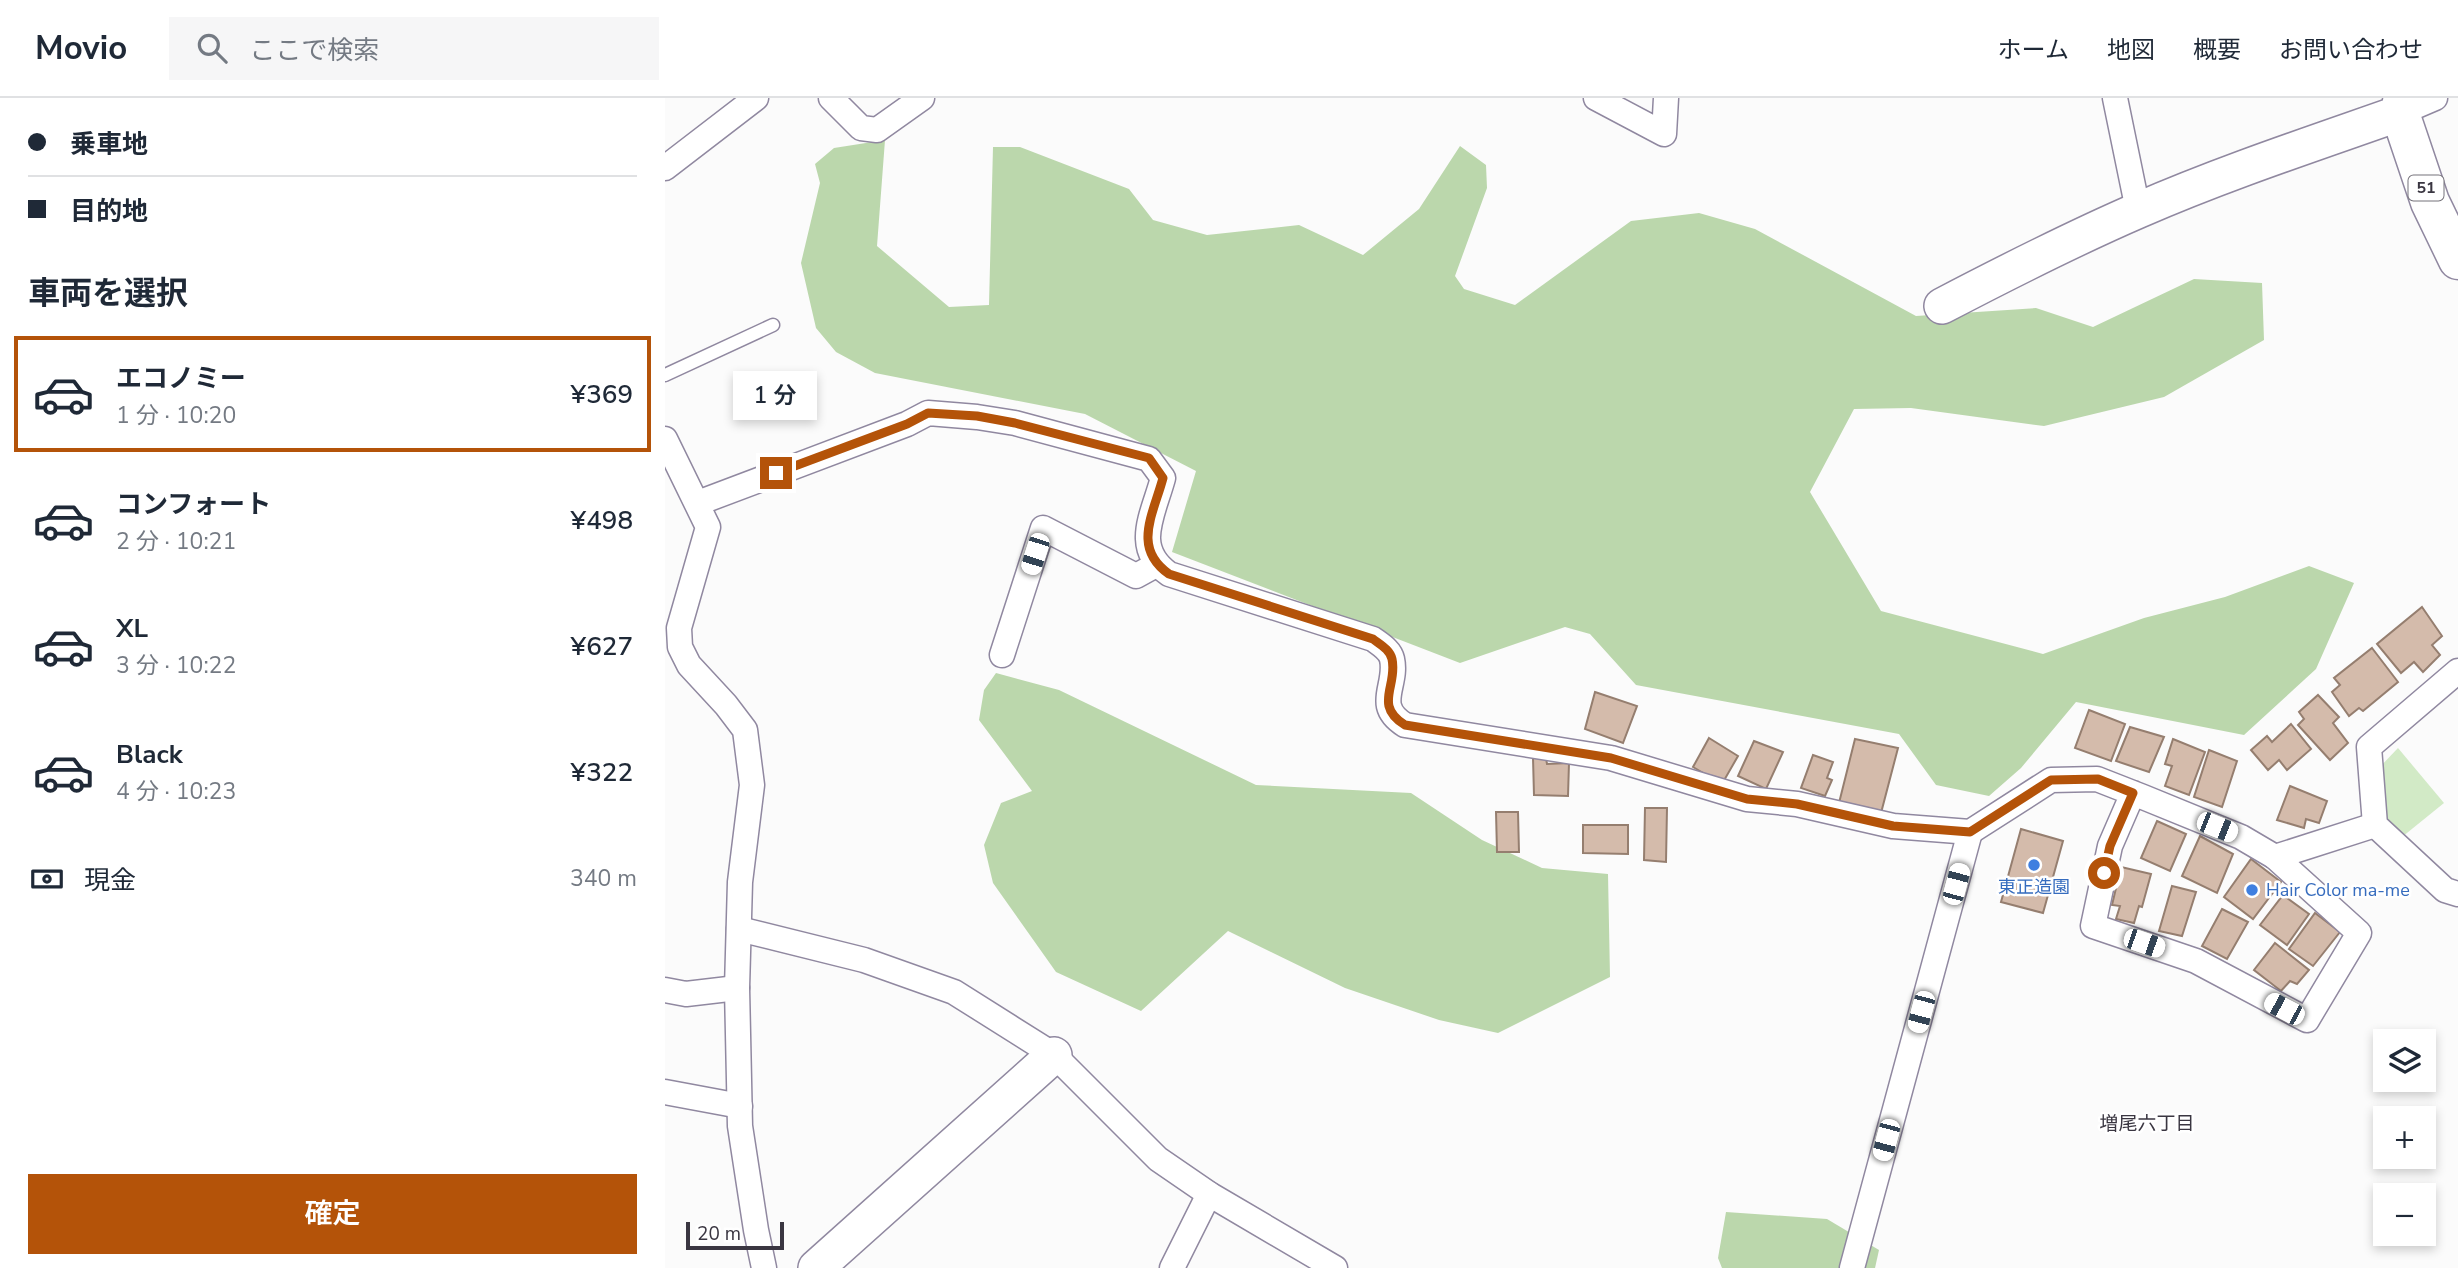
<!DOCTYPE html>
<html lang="ja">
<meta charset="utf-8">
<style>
body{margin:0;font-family:"Nunito Sans","Noto Sans JP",sans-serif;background:#f6f6f7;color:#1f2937;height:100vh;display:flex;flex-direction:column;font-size:26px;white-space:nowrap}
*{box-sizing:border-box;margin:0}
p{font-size:23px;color:#747a83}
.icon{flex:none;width:38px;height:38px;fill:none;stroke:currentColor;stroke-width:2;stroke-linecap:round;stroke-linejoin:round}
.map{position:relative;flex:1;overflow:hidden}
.drawer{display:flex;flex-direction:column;background:#fff;width:665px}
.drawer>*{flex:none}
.banner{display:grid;align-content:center;height:154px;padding:0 28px;background:#fff}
.controls{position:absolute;left:1708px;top:931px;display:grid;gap:14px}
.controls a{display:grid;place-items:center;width:63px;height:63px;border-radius:0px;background:#fff;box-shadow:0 4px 10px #0003;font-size:35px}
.scale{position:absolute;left:21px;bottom:18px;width:98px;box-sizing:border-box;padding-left:7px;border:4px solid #3a3641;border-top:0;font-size:19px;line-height:24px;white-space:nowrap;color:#3a3641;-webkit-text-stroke:5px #fff;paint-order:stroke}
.end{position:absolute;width:32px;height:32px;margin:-16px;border:9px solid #b45309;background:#fff;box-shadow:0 0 0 4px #fff}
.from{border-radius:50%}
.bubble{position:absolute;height:49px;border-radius:0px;background:#fff;box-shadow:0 4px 10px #0003;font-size:23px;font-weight:600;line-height:49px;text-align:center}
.car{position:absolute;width:21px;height:42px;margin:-21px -10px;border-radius:9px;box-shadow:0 0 5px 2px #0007;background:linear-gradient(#fff 24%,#345 0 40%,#fff 0 76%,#345 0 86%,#fff 0)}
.banner b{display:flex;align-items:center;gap:24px;height:66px;font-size:26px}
.banner b+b{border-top:2px solid #e0e1e3}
.banner i{width:18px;height:18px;background:#1f2937}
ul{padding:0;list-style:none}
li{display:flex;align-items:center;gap:21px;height:116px;margin:0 14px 10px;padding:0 14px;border:4px solid transparent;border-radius:0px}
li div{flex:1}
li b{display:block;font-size:26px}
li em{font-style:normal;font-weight:600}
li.current{border-color:#b45309}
li>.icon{width:63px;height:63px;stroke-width:1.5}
h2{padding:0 28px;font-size:32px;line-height:84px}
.pay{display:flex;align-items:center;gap:18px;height:77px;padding:0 28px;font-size:26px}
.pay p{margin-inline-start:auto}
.button{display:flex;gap:14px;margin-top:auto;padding:14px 28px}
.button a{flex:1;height:80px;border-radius:0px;background:#b45309;color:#fff;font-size:28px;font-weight:600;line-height:80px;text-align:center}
header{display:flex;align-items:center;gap:42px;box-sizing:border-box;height:98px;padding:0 35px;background:#fff;border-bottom:2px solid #e0e1e3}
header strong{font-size:33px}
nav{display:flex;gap:38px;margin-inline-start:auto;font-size:24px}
.search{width:490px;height:63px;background:#f6f6f7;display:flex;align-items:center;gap:18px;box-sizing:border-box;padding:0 24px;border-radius:0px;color:#747a83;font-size:26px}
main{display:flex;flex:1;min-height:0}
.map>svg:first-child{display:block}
.green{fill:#d2eac6}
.forest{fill:#bbd7ac}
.building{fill:#d4bbab;stroke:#957e6f;stroke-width:2}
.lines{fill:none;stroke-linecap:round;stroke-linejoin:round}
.lane-casing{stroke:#9088a0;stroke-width:15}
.street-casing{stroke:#9088a0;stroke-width:27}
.secondary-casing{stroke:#9088a0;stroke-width:38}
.primary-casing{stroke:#9088a0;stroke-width:41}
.lane{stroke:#fff;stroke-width:12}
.street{stroke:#fff;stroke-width:24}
.secondary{stroke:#fff;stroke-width:35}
.primary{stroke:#fff;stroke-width:38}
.route{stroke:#b45309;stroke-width:9}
.shop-dot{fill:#3f7fe0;stroke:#fff;stroke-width:2.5}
.labels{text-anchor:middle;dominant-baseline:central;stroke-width:5;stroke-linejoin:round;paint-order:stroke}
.shield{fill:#fff;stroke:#75727a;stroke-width:2}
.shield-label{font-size:16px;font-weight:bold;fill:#3a3641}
.shop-label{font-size:18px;fill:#366cbe;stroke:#fff}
.neighbourhood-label{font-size:19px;fill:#3a3641;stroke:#fff}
</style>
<header>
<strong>Movio</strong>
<div class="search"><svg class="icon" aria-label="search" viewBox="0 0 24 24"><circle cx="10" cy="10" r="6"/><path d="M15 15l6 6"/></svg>ここで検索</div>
<nav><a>ホーム</a><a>地図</a><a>概要</a><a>お問い合わせ</a></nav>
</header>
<main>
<section class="drawer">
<div class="banner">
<b><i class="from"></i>乗車地</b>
<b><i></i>目的地</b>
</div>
<h2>車両を選択</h2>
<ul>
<li class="current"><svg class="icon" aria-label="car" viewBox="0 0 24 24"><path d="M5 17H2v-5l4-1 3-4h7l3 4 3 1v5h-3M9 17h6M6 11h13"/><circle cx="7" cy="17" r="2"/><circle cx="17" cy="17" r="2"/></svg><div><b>エコノミー</b><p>1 分 · 10:20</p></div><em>¥369</em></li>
<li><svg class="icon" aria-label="car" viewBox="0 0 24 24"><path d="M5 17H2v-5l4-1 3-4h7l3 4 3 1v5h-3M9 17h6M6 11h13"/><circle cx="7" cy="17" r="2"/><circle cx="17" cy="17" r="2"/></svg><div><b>コンフォート</b><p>2 分 · 10:21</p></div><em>¥498</em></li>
<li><svg class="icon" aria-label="car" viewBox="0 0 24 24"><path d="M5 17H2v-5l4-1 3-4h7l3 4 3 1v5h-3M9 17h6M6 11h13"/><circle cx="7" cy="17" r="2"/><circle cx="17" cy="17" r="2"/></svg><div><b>XL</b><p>3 分 · 10:22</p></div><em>¥627</em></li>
<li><svg class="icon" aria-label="car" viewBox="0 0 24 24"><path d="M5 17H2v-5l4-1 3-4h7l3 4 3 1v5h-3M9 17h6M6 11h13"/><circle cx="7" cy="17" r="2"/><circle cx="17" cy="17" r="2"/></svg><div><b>Black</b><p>4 分 · 10:23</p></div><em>¥322</em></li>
</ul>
<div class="pay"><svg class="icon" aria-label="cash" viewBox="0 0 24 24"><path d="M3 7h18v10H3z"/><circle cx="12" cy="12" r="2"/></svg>現金<p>340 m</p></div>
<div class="button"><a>確定</a></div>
</section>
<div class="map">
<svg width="1793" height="1170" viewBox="0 0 1793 1170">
<rect width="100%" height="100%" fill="#fbfbfb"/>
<polygon class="green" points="1733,650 1779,705 1737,739 1724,728 1713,671"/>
<g class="forest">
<polygon points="220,42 212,148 284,209 324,207 328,49 355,49 464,91 488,122 542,137 634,127 698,157 754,111 795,48 821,67 822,90 790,178 799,191 850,207 966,123 1034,115 1090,131 1251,218 1371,210 1428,229 1529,181 1597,185 1599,242 1499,299 1379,328 1246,310 1189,311 1145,394 1216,513 1378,556 1479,520 1560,499 1644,468 1689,485 1651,571 1579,637 1411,604 1356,670 1324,698 1271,687 1234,636 971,587 925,536 900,529 795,565 507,454 531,373 420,316 210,275 171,254 151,230 136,165 155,85 150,66 169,50"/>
<polygon points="331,575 394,592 591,687 746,695 817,742 877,770 943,776 945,879 833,935 774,922 680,890 563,833 476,913 391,874 328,785 319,747 336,705 367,693 314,622 319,592"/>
<polygon points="1061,1114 1162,1121 1214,1152 1210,1170 1057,1170 1053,1160"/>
</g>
<g class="building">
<polygon points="1757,509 1777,538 1767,547 1775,557 1758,574 1749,564 1736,575 1712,546"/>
<polygon points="1707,550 1733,584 1698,613 1694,610 1684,618 1667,594 1675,587 1669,580"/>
<polygon points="930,594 972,608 958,645 920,631"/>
<polygon points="1653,597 1674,619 1668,625 1683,645 1665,662 1633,627 1639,621 1634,614"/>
<polygon points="1424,612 1460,626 1446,663 1410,650"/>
<polygon points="1626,626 1646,651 1622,672 1614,662 1603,672 1586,652 1602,638 1607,644"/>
<polygon points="1465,629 1499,639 1484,674 1451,663"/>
<polygon points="1044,640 1073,658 1057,686 1028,669"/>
<polygon points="1190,641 1233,650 1216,715 1174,705"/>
<polygon points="1508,641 1540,654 1524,697 1500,688 1507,668 1500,666"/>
<polygon points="1089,643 1118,654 1101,691 1073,678"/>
<polygon points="1544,652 1572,663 1557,709 1529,699"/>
<polygon points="1148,657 1168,664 1162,680 1167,682 1160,698 1136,690"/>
<polygon points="868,660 881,660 882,666 904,665 903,698 869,697"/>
<polygon points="1625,688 1662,703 1654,725 1641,721 1639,730 1612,722"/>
<polygon points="980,710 1002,710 1001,764 979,762"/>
<polygon points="831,714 853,714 854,754 832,754"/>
<polygon points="1492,723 1521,736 1505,773 1476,760"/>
<polygon points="918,727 963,727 963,756 918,755"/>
<polygon points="1356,731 1398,743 1378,815 1336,804"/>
<polygon points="1535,738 1568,756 1552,795 1517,778"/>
<polygon points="1586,761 1616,784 1588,821 1559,799"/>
<polygon points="1456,769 1486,776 1477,809 1474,808 1469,825 1451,821 1455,808 1447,807"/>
<polygon points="1507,788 1531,794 1517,838 1494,833"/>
<polygon points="1618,797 1644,816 1622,847 1595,827"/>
<polygon points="1557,811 1583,824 1562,861 1537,848"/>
<polygon points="1650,815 1675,834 1648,868 1624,851"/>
<polygon points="1610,845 1644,872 1632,886 1625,883 1616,893 1589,872"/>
</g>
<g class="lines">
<defs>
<polyline id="lane" points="0,277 108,227"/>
<g id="street">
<polyline points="166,0 196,30 212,32 257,0"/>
<polyline points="931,0 999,36 1001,0"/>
<polyline points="1450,0 1473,112"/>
<polyline points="1730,3 1735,15 1770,0"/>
<polyline points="0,70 91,0"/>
<polyline points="0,341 43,429 14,530 15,549 24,567 61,607 80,632 87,687 75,784 72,890 75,1028 91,1132 99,1170"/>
<path d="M33 405 242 326 263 315 312 319 350 325 484 361 498 380C488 417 467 450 504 476L708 541C716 547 725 552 727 561 733 588 708 607 740 627L946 660 1082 701 1132 706 1228 728 1305 734 1386 682 1432 681 1478 699 1576 739 1610 759 1694 835 1642 922 1531 863 1428 828 1445 748 1468 695"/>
<polyline points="337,557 378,430 471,478 491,467"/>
<polyline points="1793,573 1704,649 1710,727 1780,792 1793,796"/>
<polyline points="1610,759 1710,727"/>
<polyline points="74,831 199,862 289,894 389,957 493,1061 544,1096 670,1170"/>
<polyline points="0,892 21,896 72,890"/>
<polyline points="0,994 75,1008"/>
<polyline points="507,1170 544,1096"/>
<polyline points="1187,1170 1305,734"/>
</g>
<g id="secondary">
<path d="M1277 208C1342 174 1407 141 1474 112 1559 75 1647 46 1735 15"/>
<polyline points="151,1170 389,957"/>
</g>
<polyline id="primary" points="1735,15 1765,104 1793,162"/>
</defs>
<use href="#lane" class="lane-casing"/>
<use href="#street" class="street-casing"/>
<use href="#secondary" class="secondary-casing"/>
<use href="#primary" class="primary-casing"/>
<use href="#lane" class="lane"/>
<use href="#street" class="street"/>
<use href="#secondary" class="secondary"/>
<use href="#primary" class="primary"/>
</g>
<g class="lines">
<path class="route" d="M111 375 242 326 263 315 312 318 350 325 484 360 498 380C488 417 467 450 504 476L708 541C716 547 725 552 727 561 733 588 708 607 740 627L946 660 1082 701 1132 706 1228 728 1305 734 1386 682 1433 681 1468 695 1445 748 1439 775"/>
</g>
<g class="shop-dot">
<circle cx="1369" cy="767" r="7"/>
<circle cx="1587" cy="792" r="7"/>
</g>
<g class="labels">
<rect class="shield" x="1743.5" y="77.5" width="35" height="25" rx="5"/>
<g class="shield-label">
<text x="1761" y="90">51</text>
</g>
<g class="shop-label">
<text x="1369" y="789">東正造園</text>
<text x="1601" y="792" text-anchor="start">Hair Color ma-me</text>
</g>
<g class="neighbourhood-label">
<text x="1482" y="1026">増尾六丁目</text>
</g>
</g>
</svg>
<div class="controls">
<a><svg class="icon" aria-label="layers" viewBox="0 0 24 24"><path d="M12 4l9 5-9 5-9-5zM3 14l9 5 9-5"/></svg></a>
<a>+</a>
<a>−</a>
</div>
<div class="scale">20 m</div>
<i class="end from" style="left:1439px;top:775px"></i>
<i class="end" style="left:111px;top:375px"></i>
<div class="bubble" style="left:68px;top:273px;width:84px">1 分</div>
<i class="car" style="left:370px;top:456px;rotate:198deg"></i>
<i class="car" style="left:1552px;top:729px;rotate:112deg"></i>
<i class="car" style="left:1291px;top:786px;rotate:15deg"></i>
<i class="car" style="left:1479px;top:845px;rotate:109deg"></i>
<i class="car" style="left:1619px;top:911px;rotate:298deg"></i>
<i class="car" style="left:1256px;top:914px;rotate:195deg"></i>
<i class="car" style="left:1221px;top:1042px;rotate:195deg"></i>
</div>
</main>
